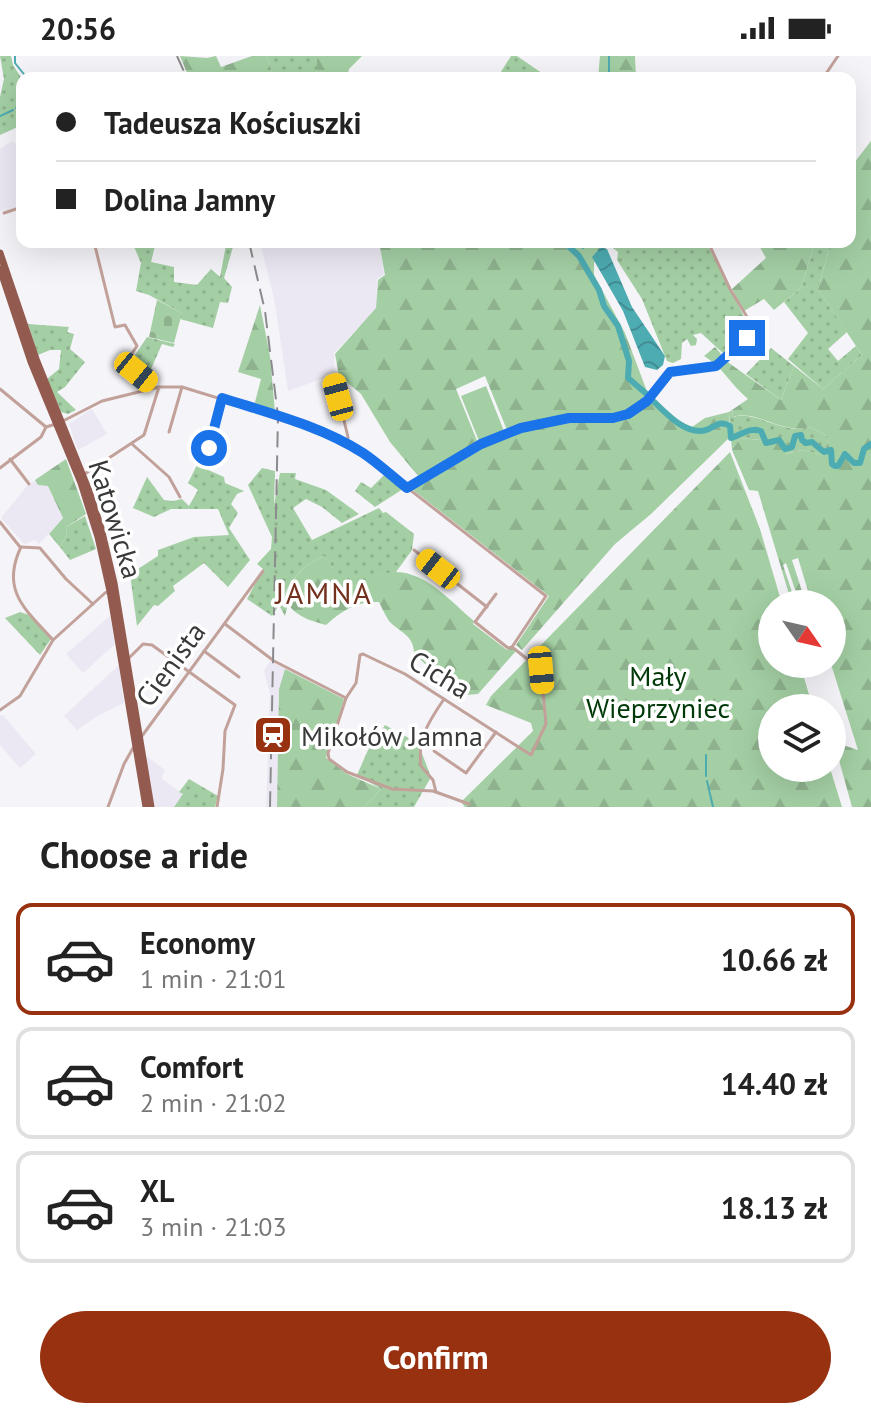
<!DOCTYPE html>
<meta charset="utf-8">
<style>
body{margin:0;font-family:"PT Sans",sans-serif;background:#f6f6f6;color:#222;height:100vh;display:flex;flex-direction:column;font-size:30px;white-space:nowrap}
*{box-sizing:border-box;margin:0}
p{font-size:26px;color:#767676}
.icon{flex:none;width:44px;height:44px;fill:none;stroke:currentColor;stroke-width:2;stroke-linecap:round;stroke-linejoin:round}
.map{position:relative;height:751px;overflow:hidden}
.sheet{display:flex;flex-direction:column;background:#fff;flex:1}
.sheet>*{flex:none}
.top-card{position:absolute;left:16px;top:16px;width:840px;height:176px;border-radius:16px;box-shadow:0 8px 32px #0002;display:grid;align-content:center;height:176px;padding:0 40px;background:#fff}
.needle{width:52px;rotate:124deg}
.buttons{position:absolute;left:758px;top:534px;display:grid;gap:16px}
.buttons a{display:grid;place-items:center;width:88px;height:88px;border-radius:50%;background:#fff;box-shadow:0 8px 32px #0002;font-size:40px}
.end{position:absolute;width:36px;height:36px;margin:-18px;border:10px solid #1a73e8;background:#fff;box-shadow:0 0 0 4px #fff}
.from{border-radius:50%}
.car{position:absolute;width:24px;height:48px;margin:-24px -12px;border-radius:10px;box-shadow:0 0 6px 2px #0007;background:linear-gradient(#f5c518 24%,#345 0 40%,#f5c518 0 76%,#345 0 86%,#f5c518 0)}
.top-card b{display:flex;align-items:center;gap:28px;height:76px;font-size:30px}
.top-card b+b{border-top:2px solid #e0e0e0}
.top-card i{width:20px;height:20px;background:#222}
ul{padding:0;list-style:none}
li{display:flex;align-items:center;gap:24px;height:112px;margin:0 16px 12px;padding:0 24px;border:4px solid #e0e0e0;border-radius:16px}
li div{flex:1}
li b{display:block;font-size:30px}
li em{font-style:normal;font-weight:600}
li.selected{border-color:#98310f}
li>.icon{width:72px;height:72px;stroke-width:1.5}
h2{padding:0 40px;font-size:36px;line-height:96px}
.action{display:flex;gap:16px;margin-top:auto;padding:16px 40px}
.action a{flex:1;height:92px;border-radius:48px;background:#98310f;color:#fff;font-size:32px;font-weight:600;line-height:92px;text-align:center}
.status{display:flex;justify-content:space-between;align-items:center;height:56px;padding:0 40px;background:#fff;direction:ltr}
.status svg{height:22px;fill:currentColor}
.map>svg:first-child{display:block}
.built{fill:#ece8f3}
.grass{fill:url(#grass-dots)}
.forest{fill:url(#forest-firs);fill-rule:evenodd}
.cemetery{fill:url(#cemetery-stones)}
.garden{fill:#a4cfa4}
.water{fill:url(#water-waves)}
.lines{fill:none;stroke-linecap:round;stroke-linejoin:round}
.stream{stroke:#4dacb2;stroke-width:2}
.river{stroke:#4dacb2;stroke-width:6}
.street{stroke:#c2a19a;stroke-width:3}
.primary{stroke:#935b50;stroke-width:7}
.rail{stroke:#8b8b8d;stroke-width:2;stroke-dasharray:16 8;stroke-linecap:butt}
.route{stroke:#1a73e8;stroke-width:10}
.labels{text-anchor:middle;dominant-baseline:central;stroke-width:7;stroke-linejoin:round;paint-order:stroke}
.street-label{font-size:28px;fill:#39393a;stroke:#fff}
.park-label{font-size:28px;fill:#003908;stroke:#fff}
.poi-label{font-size:28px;fill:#39393a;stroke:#fff;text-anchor:start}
.neighbourhood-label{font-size:30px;letter-spacing:2px;fill:#73301c;stroke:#fff}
</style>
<div class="status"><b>20:56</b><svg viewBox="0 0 49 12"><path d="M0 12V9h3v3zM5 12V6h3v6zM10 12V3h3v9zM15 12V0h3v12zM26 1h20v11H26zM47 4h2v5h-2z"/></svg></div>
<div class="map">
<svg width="871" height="751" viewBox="0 0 871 751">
<defs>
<pattern id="grass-dots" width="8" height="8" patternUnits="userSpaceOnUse" patternTransform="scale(2)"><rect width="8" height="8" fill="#a4cfa4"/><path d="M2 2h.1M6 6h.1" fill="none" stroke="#8eb28e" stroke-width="1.8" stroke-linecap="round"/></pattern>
<pattern id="forest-firs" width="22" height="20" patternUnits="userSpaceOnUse" patternTransform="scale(2)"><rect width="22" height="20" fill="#a4cfa4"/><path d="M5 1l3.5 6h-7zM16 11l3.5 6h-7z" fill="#8eb28e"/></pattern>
<pattern id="cemetery-stones" width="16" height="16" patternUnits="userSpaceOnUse" patternTransform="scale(2)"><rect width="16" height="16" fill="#a4cfa4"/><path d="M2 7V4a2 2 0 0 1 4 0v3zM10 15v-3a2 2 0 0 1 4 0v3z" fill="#8eb28e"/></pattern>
<pattern id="water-waves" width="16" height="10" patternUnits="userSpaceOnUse" patternTransform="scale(2)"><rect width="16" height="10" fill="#4dacb2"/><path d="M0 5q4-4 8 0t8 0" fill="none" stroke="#418d92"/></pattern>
</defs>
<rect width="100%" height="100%" fill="#f5f4f8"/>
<g class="built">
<polygon points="12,85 22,93 22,150 0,155 0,93"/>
<polygon points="260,186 379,186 384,218 377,223 376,253 334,297 335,318 288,335 274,242"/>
<polygon points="92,353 107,378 78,394 69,368"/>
<polygon points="43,419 63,462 39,488 35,484 24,488 1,462 27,430"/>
<polygon points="110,560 115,588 83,617 66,598"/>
<polygon points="270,605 285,613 279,633 277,751 266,751 270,638 264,615"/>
<polygon points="119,609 124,647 99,659 77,674 64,660"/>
<polygon points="0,659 3,659 36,698 20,712 0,689"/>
<polygon points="145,699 165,714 161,722 183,738 174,751 147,751"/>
</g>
<g class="grass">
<polygon points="0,0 11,0 13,9 22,23 22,69 0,79 0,41 4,23"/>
<polygon points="267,0 317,0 317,15 311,22 274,22"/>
<polygon points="511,0 517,0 549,22 497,22"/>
<polygon points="132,186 156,186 151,206 174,211 174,226 197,229 211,213 220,221 226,189 233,191 224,222 232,231 228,247 220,246 213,272 180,263 182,257 149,239 136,235 141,207"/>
<polygon points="605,186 706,186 747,266 749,273 725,299 701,277 693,279 697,283 696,289 691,290 687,283 682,287 681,303 673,307 667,305 642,243 617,204 618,196"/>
<polygon points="815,186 831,186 818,233 847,276 828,293 838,305 856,290 862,299 823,333 788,303 808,277 784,246 801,232"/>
<polygon points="28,268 69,271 67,276 74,278 70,293 85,306 65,331 57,336 76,354 68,358 61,356 47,323 59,313 61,294 50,294 38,299"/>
<polygon points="147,281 175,288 173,291 162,288 147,322 131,305"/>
<polygon points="771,292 794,310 781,344 746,318"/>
<path d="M732 354 733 361C758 354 780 379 810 371L829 381 823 399 802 394 785 398 782 386 740 382 732 394 729 356Z"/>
<polygon points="197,409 224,421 225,427 244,435 237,438 231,448 238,457 229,472 250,504 228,531 204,507 173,530 175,535 158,550 154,549 137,570 130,518 158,500 158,494 194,481 229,479 218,453 171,453 154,461 133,452 147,421 164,444 173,445 182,443 189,450 198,434 188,427"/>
<path d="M262 412 275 415 274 449 280 417H296L295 423 326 434 359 458 342 467 322 451 306 443 293 452 312 484 379 452 383 457 386 456 414 478 412 494 396 516 379 519 347 532 324 500C304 509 294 520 284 539L288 548 285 560 279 549 272 560 247 543 263 513 257 508 271 493 272 481 248 429Z"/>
<polygon points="385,418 403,433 375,451 355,435 361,426 371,432"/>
<polygon points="85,460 96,493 70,504 60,491 67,479 66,471"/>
<polygon points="20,556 29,559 51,583 40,599 5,562"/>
<polygon points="385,669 418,687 431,721 414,751 364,751 381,733 357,719 368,694"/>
<polygon points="189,723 218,740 215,751 174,751 183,738 179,736"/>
</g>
<g class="forest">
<polygon points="180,0 207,2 216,0 221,11 252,0 267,0 274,22 189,22"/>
<polygon points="317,0 362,0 349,13 347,22 311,22 317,15"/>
<polygon points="600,0 635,0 636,22 598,22"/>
<path d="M871 85V751H852L834 686 858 694 831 608 832 548H812L798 502 792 504 806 548H800L786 507 783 509 796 548H792L758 435 749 434 732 394 740 382 782 386 786 398 802 394 823 399 829 381 810 371C780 379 758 353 733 361L732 354 748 343C731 329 723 311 704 300L715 291 729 307 781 344 794 310 823 333 862 299 818 233 831 186H850V112Z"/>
<path d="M379 186H603L594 207V219L625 277 651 346 669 360 692 371 705 362 729 356 730 381 651 458 615 488 522 594 516 589 549 540 408 430 419 421 390 386 361 338 339 320 335 298 376 252 378 224 385 219ZM485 320 509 379 480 392 456 333Z"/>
<polygon points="757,186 815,186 801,232 774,254 764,243 744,255 732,233 766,202"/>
<polygon points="260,249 270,300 275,356 254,350 261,323 238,316"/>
<polygon points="730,396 760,473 782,548 772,548 772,608 800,608 813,652 772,652 772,712 830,712 842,751 465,751 461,746 533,675 531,667 486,649 491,640"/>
<polygon points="66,403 86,458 66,471 67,479 60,491 49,478 63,462 48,430 38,429 35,424"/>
<path d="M324 500 348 532C362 526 379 516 395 516 427 516 451 546 474 565L473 568 507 594 512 592 516 595 478 638 466 639 440 610 428 611 414 597C414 579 399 576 389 565 385 559 382 552 379 546 358 545 342 554 326 569 308 564 291 559 284 540 294 520 304 509 324 500Z"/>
<polygon points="285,613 344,643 326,702 347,718 381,733 364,751 277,751 279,633"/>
</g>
<polygon class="cemetery" points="157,244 182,257 174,287 149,281"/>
<polygon class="garden" points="486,330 504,375 479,385 461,340"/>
<polygon class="water" points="601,191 607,193 632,251 665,300 663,309 657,314 645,311 623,255 592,201"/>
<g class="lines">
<g class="stream">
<polyline points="15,0 15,7 27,22"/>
<polyline points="609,0 609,19"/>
<polyline points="16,52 22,50"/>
<polyline points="0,60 13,54"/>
<polyline points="576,186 583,192 587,186"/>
<polyline points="706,699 706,720"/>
<polyline points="707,725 713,751"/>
</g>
<g class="river">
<polyline points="564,186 579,200 599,234 604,250 618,270 629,305 628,322 649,340"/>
<path d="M651 343C664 355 681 375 700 375 713 375 717 362 730 370L731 382C742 379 748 371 761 375L766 387 779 384 785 393 792 391 795 380 801 379 802 384 806 387 812 386 824 396 831 394 832 408 835 410H838L845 398 854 407H860L864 393 871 388"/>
</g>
<g class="street">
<polyline points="823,22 838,0"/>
<polyline points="4,157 22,151"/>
<polyline points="94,186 115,271 125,269 137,290 128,303 136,316 152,331"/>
<polyline points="204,186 225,188"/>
<polyline points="334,324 348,381 347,389"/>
<polyline points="0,333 46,371"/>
<polyline points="63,365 102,345 159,331 182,331 299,367 368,401 546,540 512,591"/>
<polyline points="46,371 56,368"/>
<polyline points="169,376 182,331"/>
<polyline points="132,388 169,421 180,441"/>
<polyline points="10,403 29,428"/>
<polyline points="199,408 210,387 222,344"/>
<polyline points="0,412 41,381 46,371"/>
<polyline points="83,419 144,379 159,331"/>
<polyline points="407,432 481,388 521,372 569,362 613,362 628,358 647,345 670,316 716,310 747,282 752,269 730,233 708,186"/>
<polyline points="0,466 20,491"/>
<path d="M21 491C0 535 26 554 53 584"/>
<polyline points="21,491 40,492 66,523 93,548"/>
<polyline points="414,494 487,551"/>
<polyline points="225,568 274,605 346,642"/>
<polyline points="204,595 239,621"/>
<polyline points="129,602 143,588 152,589 235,649 225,675 223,713 217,751"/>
<polyline points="0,654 20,640 53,584 105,537 110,535"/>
<polyline points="142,680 263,515"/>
<polyline points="434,695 466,717 496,676"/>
<path d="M436 736 433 724 421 710C417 683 429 665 444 643"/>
<polyline points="469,748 433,735 392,733 347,716 329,703 328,697 346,642 356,627 360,599 363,598 405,618 531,699 546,668 541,614 512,591 508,592 475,566 496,538"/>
<polyline points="108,751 124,708 133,692"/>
</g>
<g class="primary">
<polyline points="0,197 36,303 89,435 101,472 114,527 151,751"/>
<polyline points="0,213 31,306 81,427 98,481 110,535 146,751"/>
</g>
<g class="rail">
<polyline points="177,0 187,22"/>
<polyline points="249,186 265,255 278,360 270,751"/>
</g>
</g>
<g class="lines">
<path class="route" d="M209 392 222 342C269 357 321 370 363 397 378 407 393 421 407 432L481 388 521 372 569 362H613L628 358 647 345 670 316 716 310 747 282"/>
</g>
<defs>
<symbol id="station-square" viewBox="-11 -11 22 22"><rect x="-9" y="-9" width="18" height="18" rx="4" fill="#98310f" stroke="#fff"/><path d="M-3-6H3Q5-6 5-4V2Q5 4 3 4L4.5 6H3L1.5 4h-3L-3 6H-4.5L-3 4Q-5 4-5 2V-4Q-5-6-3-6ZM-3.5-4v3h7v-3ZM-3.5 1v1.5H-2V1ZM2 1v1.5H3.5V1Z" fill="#fff"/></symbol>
</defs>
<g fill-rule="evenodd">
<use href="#station-square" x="251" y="657" width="44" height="44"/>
</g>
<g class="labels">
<g class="street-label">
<text transform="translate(116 463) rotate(73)">Katowicka</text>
<text transform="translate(170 608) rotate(-54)">Cienista</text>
<text transform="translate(440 618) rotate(31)">Cicha</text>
</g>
<g class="park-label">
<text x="658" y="619">Mały<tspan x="658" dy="32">Wieprzyniec</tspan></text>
</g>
<g class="poi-label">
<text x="301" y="679">Mikołów Jamna</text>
</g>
<g class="neighbourhood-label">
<text x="324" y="536">JAMNA</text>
</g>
</g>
</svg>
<div class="buttons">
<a><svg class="needle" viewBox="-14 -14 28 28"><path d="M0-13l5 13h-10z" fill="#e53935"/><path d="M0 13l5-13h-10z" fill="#767676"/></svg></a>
<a><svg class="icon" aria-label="layers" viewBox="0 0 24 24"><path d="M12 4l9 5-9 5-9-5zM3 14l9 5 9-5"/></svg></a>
</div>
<i class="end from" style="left:209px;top:392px"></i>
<i class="end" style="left:747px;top:282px"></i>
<i class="car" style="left:136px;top:316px;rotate:129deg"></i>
<i class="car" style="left:338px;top:341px;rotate:345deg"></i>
<i class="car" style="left:438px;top:513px;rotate:308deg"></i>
<i class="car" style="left:541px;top:614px;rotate:175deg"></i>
<div class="top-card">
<b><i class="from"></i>Tadeusza Kościuszki</b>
<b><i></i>Dolina Jamny</b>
</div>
</div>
<section class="sheet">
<h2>Choose a ride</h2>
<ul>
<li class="selected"><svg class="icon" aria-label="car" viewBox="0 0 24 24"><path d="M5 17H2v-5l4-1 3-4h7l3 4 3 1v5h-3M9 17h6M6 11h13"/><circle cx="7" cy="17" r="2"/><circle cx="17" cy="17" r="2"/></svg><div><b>Economy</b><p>1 min · 21:01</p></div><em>10.66 zł</em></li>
<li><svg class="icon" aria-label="car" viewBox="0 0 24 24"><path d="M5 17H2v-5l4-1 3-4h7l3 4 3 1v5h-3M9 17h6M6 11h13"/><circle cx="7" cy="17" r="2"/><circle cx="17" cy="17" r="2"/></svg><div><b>Comfort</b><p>2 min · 21:02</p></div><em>14.40 zł</em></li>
<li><svg class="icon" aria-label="car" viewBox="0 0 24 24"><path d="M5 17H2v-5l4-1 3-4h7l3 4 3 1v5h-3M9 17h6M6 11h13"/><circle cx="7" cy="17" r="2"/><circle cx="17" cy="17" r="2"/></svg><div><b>XL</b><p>3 min · 21:03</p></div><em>18.13 zł</em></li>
</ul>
<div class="action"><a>Confirm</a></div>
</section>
